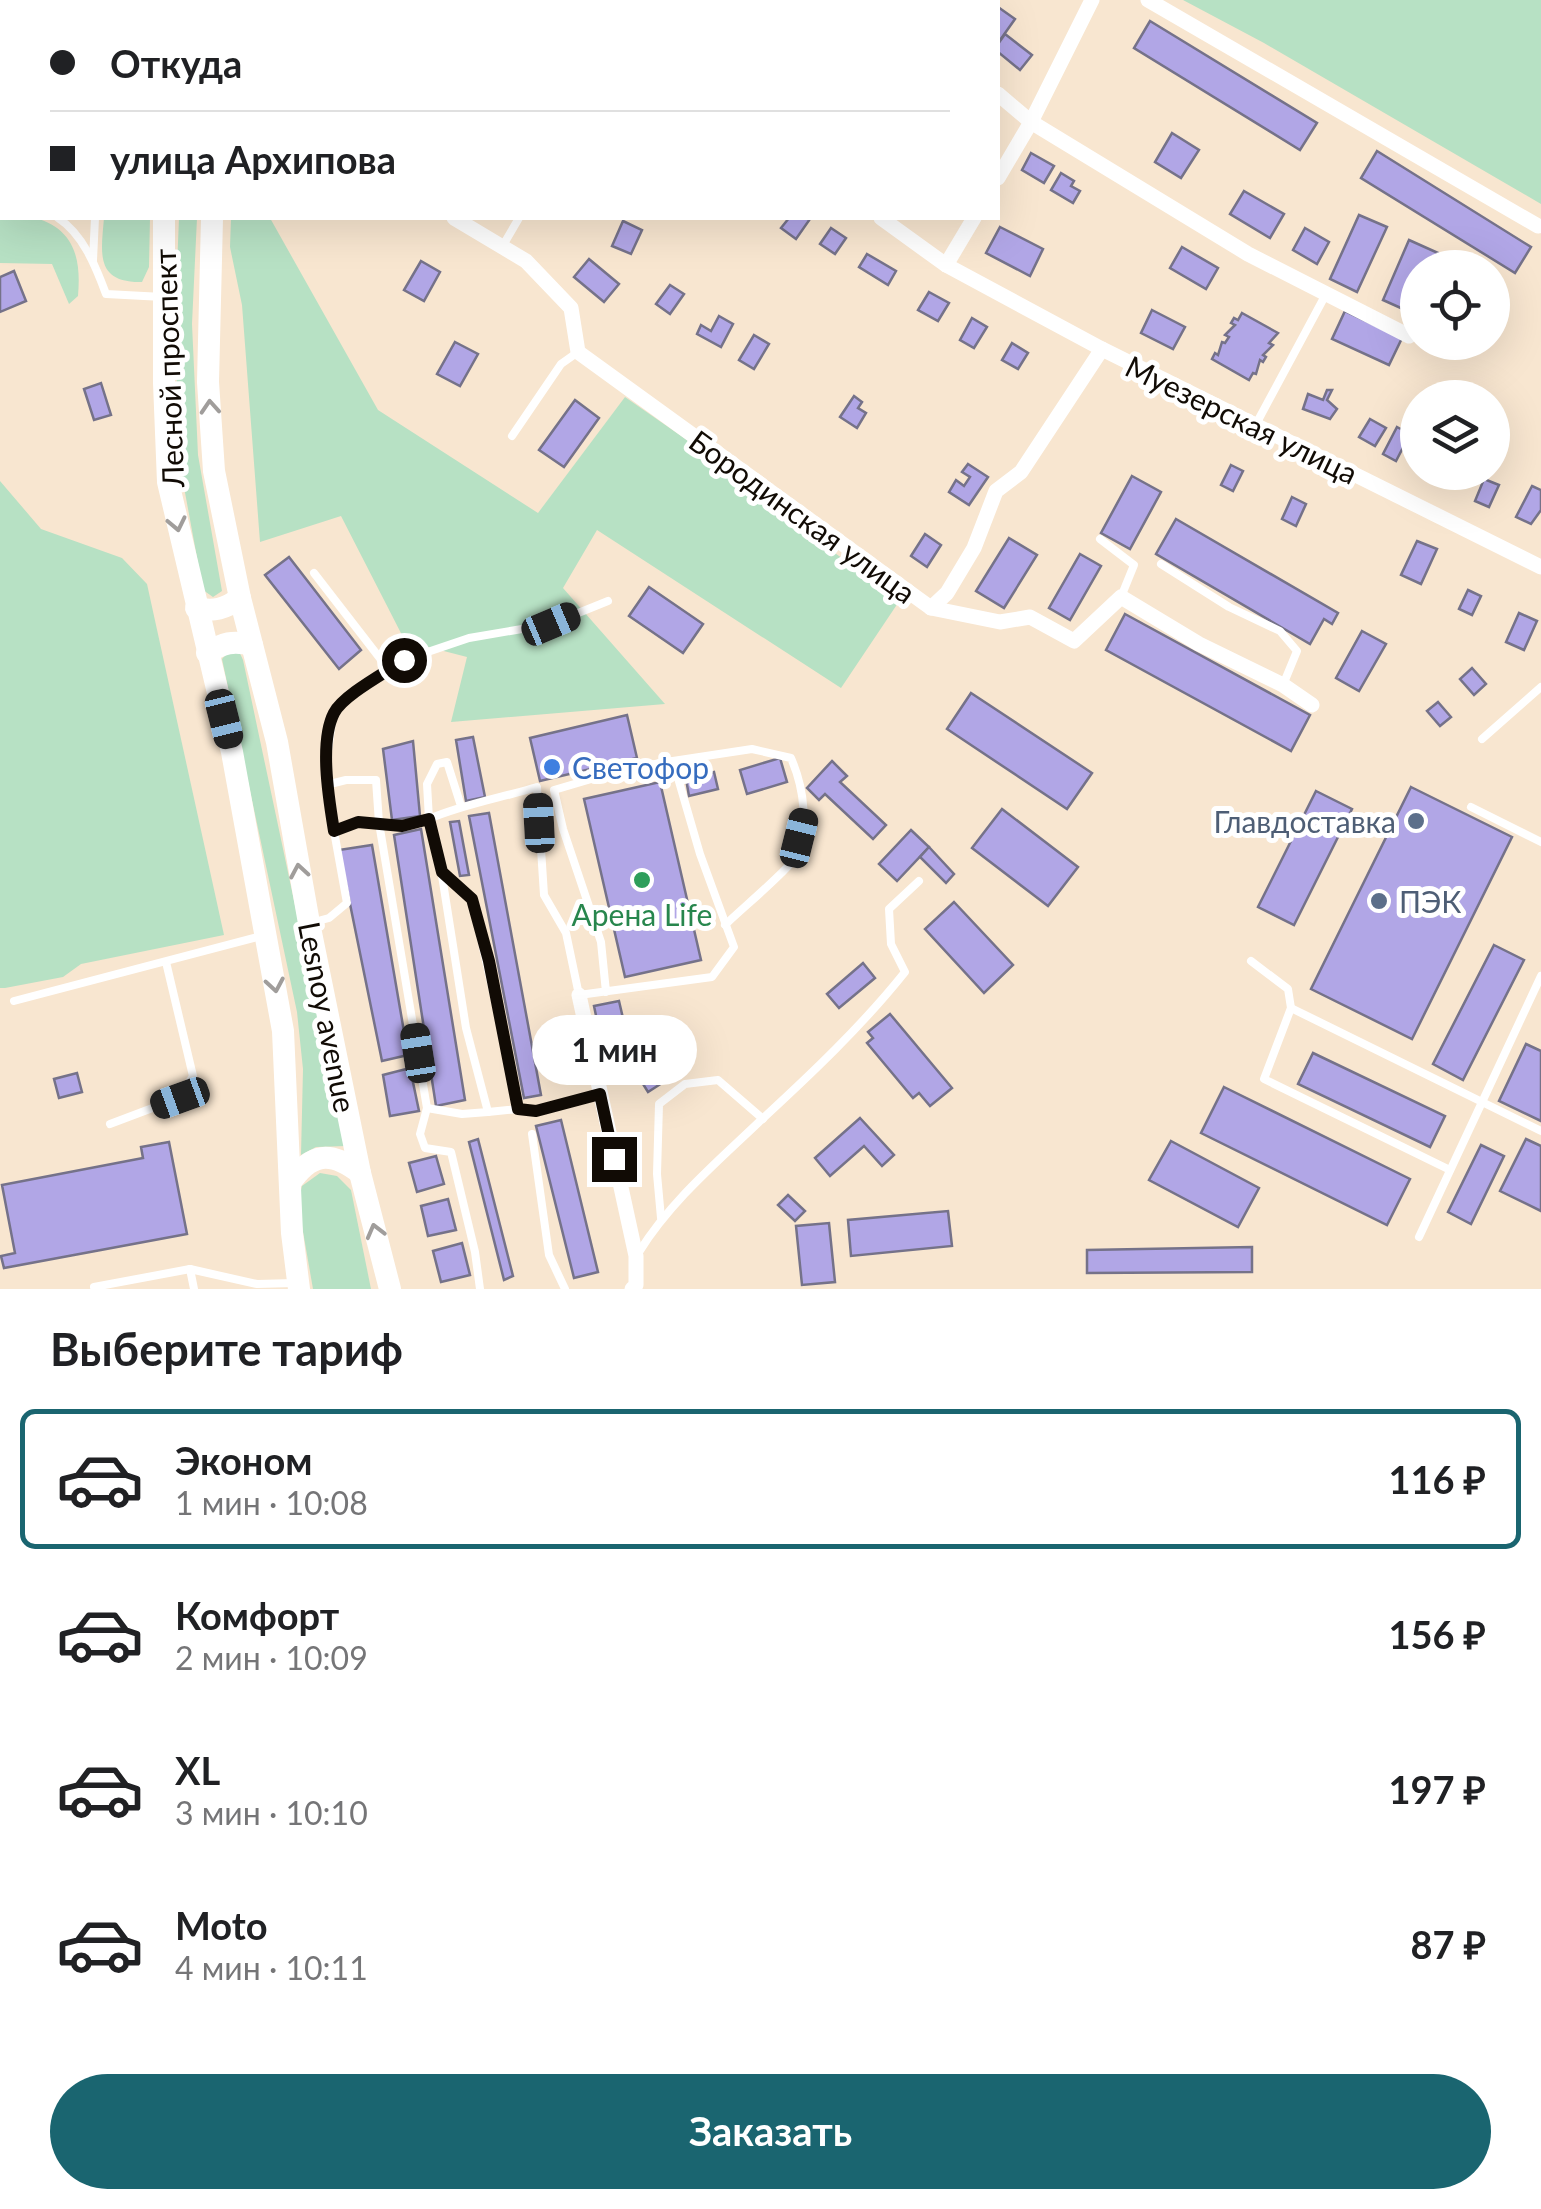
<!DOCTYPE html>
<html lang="ru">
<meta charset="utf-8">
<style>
body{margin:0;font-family:Lato,sans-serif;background:#f6f6f6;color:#202124;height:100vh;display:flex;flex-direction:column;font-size:38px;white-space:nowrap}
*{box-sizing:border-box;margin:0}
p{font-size:32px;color:#757577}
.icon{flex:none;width:55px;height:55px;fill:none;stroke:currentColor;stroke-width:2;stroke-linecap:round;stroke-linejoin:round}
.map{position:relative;height:1289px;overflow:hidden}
.details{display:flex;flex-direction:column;background:#fff;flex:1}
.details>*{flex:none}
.banner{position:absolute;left:0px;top:0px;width:1000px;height:220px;box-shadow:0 10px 40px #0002;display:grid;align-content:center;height:220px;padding:0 50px;background:#fff}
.tools{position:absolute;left:1400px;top:250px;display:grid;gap:20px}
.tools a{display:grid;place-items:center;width:110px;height:110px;border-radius:50%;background:#fff;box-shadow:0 10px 40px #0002;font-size:50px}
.end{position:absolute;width:45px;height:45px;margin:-22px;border:12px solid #110b05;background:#fff;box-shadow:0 0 0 5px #fff}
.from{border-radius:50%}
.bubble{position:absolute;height:70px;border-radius:35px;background:#fff;box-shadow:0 10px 40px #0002;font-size:32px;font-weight:700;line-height:70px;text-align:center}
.car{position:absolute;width:30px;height:60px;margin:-30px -15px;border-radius:12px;box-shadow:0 0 8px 2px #0007;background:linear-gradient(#222 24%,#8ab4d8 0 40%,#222 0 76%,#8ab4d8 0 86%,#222 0)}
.banner b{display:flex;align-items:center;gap:35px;height:95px;font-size:38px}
.banner b+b{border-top:2px solid #e0e0e0}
.banner i{width:25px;height:25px;background:#202124}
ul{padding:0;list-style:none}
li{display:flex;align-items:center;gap:30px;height:140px;margin:0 20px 15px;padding:0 30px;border:5px solid transparent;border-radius:15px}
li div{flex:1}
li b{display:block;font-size:38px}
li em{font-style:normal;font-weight:700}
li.on{border-color:#1a6570}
li>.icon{width:90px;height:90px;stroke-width:1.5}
h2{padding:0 50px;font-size:45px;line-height:120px}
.button{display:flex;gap:20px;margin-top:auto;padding:20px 50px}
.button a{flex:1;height:115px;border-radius:60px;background:#1a6570;color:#fff;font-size:40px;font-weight:700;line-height:115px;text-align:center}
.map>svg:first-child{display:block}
.green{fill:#b7e1c4}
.building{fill:#b1a6e6;stroke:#757289;stroke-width:2.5}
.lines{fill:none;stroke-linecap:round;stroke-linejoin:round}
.lane{stroke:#fff;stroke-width:8}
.street{stroke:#fff;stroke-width:15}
.primary{stroke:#fff;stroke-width:22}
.oneway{stroke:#a09d9b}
.route{stroke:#110b05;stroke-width:12}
.shop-dot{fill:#3f7fe0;stroke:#fff;stroke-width:4}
.service-dot{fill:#5c6f8a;stroke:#fff;stroke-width:4}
.leisure-dot{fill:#2e9e5b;stroke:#fff;stroke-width:4}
.labels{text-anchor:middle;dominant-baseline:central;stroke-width:10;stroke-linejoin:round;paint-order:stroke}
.street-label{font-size:30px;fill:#110b05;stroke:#fff}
.shop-label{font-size:30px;fill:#366cbe;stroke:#fff;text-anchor:start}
.service-label{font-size:30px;fill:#4e5e75;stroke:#fff;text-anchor:end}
.leisure-label{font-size:30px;fill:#27864d;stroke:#fff}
</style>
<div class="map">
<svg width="1541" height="1289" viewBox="0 0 1541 1289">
<rect width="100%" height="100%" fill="#f8e6d0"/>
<g class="green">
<polygon points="1183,0 1541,0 1541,204 1264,43"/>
<path d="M0 197 2 218C12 218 26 215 36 218 76 230 81 261 78 296L69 304 52 264 0 263Z"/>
<path d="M104 218H150L149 267 142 282C95 283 101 253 104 218Z"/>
<polygon points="179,218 197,218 192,324 198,455 222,591 213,597 203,590 179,460 175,317"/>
<polygon points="231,218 270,218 378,410 538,513 625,397 697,447 749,491 900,600 841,688 597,530 563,588 665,704 451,722 467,657 405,641 341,516 260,542 242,305 230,247"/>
<polygon points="0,481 41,529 122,558 147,584 224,935 81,964 63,977 5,988 0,988"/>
<polygon points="238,649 243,660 346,1146 316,1147 301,1155 303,1069 297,1012 222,659 230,650"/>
<polygon points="320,1173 337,1176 351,1190 371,1289 313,1289 298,1203 302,1186"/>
</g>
<g class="building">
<polygon points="998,7 1015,19 998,43"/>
<polygon points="1150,21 1317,123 1300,150 1134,48"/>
<polygon points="1005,34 1032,55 1020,70 998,52 998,44"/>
<polygon points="1172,133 1199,150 1181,178 1155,162"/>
<polygon points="1377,151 1531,247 1515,273 1361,178"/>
<polygon points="1031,153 1054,166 1044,183 1022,170"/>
<polygon points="1061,173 1074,181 1071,186 1080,191 1073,203 1051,190"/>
<polygon points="1244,191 1284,214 1270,238 1230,214"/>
<polygon points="1359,215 1387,227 1357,292 1330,279"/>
<polygon points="789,218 810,219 796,239 781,228"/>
<polygon points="623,221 642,230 631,254 612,246"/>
<polygon points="1000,227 1043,249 1030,276 986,253"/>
<polygon points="831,228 846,238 835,254 820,244"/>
<polygon points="1305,228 1329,242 1317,264 1293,250"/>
<polygon points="1409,240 1438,253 1432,268 1418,268 1418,301 1412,313 1383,300"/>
<polygon points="1182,247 1218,268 1206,289 1170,268"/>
<polygon points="867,254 896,271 888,285 859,267"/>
<polygon points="589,259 619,284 604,302 574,277"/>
<polygon points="421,261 440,272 424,301 404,290"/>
<polygon points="14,271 26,301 0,312 0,277"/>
<polygon points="670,285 684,294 670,314 656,304"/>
<polygon points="929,292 949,303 938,321 918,310"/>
<polygon points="1152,310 1185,327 1173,349 1141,333"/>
<polygon points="1345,311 1402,338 1389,365 1332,339"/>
<polygon points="1242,313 1278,333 1269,343 1273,345 1263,355 1266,357 1263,362 1260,360 1256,374 1253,373 1249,380 1212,359 1215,353 1218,355 1222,342 1225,343 1229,337 1225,335 1235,325 1231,323 1234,318 1238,320"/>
<polygon points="719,316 733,324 721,347 697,334 701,325 711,331"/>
<polygon points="972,318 987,327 974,348 960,340"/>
<polygon points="754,335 769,344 754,369 739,360"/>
<polygon points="455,342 478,354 460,386 437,374"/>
<polygon points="1012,343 1028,353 1018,369 1002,360"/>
<polygon points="101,383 111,415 94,420 84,389"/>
<polygon points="1327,390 1332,390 1327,400 1337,409 1330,419 1303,409 1308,394 1323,400"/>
<polygon points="854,396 862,402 858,408 866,413 857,428 840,417"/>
<polygon points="575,400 599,418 564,467 539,450"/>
<polygon points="1370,419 1386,428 1375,446 1359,437"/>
<polygon points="1397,427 1410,434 1396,461 1383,454"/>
<polygon points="968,464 988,477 969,505 949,492 956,480 964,486 970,477 962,472"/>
<polygon points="1231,465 1243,471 1233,491 1221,485"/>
<polygon points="1132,476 1161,492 1130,549 1101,533"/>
<polygon points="1484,479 1499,485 1489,507 1475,501"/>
<polygon points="1532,486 1541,490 1541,510 1531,524 1516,517"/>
<polygon points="1292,497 1306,504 1296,526 1282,519"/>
<polygon points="1176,519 1338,613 1332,624 1324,619 1310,644 1156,554"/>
<polygon points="925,534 941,545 927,567 911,556"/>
<polygon points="1009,538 1037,555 1004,608 976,591"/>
<polygon points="1417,541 1437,549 1421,584 1401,575"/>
<polygon points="1080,554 1101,566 1070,620 1049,608"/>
<polygon points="289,557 361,650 339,669 265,575"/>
<polygon points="649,587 703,624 683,653 629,616"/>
<polygon points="1468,590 1481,596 1472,615 1459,609"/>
<polygon points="1519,613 1537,621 1524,650 1506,642"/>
<polygon points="1125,614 1310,715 1291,751 1106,650"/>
<polygon points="1362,631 1386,644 1359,691 1336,678"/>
<polygon points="1472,668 1486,684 1474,695 1460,679"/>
<polygon points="971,693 1092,773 1067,809 947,729"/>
<polygon points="1438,702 1451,717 1440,726 1427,711"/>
<polygon points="627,715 637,758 540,781 530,738"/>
<polygon points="473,737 485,797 466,801 456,740"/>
<polygon points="413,741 420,816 392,820 383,749"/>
<polygon points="780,758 787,782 747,794 740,770"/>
<polygon points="832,761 847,776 840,782 886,825 873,839 825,794 819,800 807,788"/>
<polygon points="714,772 718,789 689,796 686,779"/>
<polygon points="660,782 701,960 625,977 584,799"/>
<polygon points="1411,787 1512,837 1412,1039 1311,989"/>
<polygon points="1316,791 1352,809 1294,925 1258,907"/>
<polygon points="1002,809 1078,867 1048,906 972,848"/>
<polygon points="489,813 541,1095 524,1098 469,816"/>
<polygon points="459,821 469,875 460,876 450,822"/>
<polygon points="421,829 465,1100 436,1106 394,835"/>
<polygon points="911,830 929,847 897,881 879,864"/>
<polygon points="372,845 408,1055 382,1061 339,850"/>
<polygon points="929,847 954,874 946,883 920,857"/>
<polygon points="954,902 1013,965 984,993 925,929"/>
<polygon points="1494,945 1524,960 1463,1080 1433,1064"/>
<polygon points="863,963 875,978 839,1008 827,994"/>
<polygon points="619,1001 629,1044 603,1049 594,1006"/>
<polygon points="890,1014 952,1088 930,1106 919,1093 913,1098 867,1043 873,1038 868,1032"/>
<polygon points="672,1044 687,1067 648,1092 633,1068"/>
<polygon points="1526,1044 1541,1051 1541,1121 1499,1101"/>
<polygon points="1313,1053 1445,1116 1430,1147 1298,1084"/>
<polygon points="410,1068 419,1111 390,1116 383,1075"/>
<polygon points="77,1073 82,1092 59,1098 54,1079"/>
<polygon points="1224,1087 1410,1179 1387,1225 1201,1133"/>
<polygon points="860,1118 894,1155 882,1166 864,1146 830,1176 815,1158"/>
<polygon points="561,1120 598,1272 574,1278 536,1126"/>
<polygon points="478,1139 513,1276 504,1280 469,1142"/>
<polygon points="1526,1139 1541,1146 1541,1211 1500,1191"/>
<polygon points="1171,1141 1259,1188 1238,1227 1149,1180"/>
<polygon points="169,1142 187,1234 4,1268 1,1256 15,1253 2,1185 143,1158 141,1147"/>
<polygon points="1481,1145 1504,1156 1471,1224 1448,1212"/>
<polygon points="436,1156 444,1184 417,1192 409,1163"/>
<polygon points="788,1195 805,1211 795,1221 778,1205"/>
<polygon points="448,1199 456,1230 428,1236 421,1206"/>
<polygon points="948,1211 952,1246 851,1256 848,1220"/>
<polygon points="829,1223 835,1282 802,1285 796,1226"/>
<polygon points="462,1243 470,1275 441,1282 433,1251"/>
<polygon points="1252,1247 1252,1272 1087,1273 1087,1250"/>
</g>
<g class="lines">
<g class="lane">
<path d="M58 218C83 234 96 267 106 294L163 297"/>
<polyline points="502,247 519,218"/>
<polyline points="93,260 95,218"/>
<polyline points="1255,426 1326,294"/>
<polyline points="512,436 561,364 578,352"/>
<polyline points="1100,539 1134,565 1121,597"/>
<polyline points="1161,564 1229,607 1280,631 1297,651 1283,685"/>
<polyline points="314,573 389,670"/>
<polyline points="1482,739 1541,687"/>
<path d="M673 761 752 749 791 758C804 788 810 828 794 859 787 871 738 912 725 925"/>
<polyline points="326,785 346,780 376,780 379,823 402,826 429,819 440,863 466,1028 488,1112 462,1114 427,1108"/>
<path d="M461 806 447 762 437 764 427 784 429 819C464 804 501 798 537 787L544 895 566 933 579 995 712 977 734 947 700 854 673 761 625 769 554 790 563 829 601 942 606 992"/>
<polyline points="1471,807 1541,842"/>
<polyline points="334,831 325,774 333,714 342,702 404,660 469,638 551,624 608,601"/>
<polyline points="442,872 472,899 513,1080 518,1109 488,1112"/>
<polyline points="314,922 329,918 347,903 334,831 357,822 379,823 427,1108 420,1134 425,1148 451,1152 475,1252 480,1289"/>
<polyline points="1251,961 1288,989 1291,1008 1264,1079 1450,1170"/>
<polyline points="14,1001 261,936"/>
<polyline points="1291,1008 1541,1131"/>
<polyline points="518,1109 536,1111 599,1094"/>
<polyline points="110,1124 179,1098 193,1076 166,962"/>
<polyline points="532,1134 549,1255 565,1289"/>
<polyline points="661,1218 657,1174 659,1104 685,1084 718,1080 763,1119"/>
<polyline points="1419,1237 1541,976"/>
<path d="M639 1252C671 1201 715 1164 759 1122 810 1075 862 1026 905 972L891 944 889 909 919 881"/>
<polyline points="190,1269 194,1289"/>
<polyline points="94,1287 190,1269 257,1284 294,1283"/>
</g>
<g class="street">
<polyline points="604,0 607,2"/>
<polyline points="888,0 891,2"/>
<polyline points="1148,0 1538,226"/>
<polyline points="998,94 1031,122 1248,254 1409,336"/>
<polyline points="998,178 1031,122 1092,0"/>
<polyline points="454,218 526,261 571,308 578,352 931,608 1000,622 1030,617 1074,641 1121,597 1199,644 1283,685 1312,705"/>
<polyline points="881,218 946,265 1102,349 1541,567"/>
<polyline points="946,265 974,218"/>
<polyline points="931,608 947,593 974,548 996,491 1021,472 1102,349"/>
<polyline points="579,995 636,1256 636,1285 632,1289"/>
</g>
<g class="primary">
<polyline points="206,0 206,2"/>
<polyline points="169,2 169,0"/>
<polyline points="164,218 164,383 168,482 232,752 283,1031 292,1233 299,1289"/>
<polyline points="212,218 208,382 214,471 240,598 277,742 309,923 360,1173 390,1289"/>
<path d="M196 608C214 612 225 609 240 598"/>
<path d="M207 653C223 643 233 640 252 645"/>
<path d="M290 1183C311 1153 330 1150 360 1173"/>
</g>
</g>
<defs><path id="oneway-chevron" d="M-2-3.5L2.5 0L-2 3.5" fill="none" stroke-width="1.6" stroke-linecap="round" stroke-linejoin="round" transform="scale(2.5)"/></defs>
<g class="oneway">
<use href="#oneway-chevron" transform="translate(210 407) rotate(-94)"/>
<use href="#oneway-chevron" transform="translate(177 524) rotate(78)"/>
<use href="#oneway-chevron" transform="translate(299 871) rotate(-100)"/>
<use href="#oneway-chevron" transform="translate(275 985) rotate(80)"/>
<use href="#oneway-chevron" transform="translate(375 1231) rotate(-105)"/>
</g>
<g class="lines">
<path class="route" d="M404 660C387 672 343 695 334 713 319 742 329 800 334 831L358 822 402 826 429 819 442 872 472 899 489 961 518 1109 536 1111 600 1094 614 1159"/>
</g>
<circle class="shop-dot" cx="552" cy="767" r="10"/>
<g class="service-dot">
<circle cx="1416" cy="821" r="10"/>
<circle cx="1379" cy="901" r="10"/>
</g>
<circle class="leisure-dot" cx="642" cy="880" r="10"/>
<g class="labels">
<g class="street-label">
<text transform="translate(168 368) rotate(-92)">Лесной проспект</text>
<text transform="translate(1242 419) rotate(26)">Муезерская улица</text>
<text transform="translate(803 516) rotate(36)">Бородинская улица</text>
<text transform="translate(328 1017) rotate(79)">Lesnoy avenue</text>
</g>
<g class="shop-label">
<text x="572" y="767">Светофор</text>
</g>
<g class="service-label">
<text x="1396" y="821">Главдоставка</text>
<text x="1399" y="901" text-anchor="start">ПЭК</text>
</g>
<g class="leisure-label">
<text x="642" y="914">Арена Life</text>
</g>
</g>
</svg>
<div class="tools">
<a><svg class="icon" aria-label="locate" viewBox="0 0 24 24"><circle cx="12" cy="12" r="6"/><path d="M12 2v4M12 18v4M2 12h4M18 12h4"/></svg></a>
<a><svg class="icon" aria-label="layers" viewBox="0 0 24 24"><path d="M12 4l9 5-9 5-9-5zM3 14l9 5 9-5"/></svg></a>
</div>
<i class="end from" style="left:404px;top:660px"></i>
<i class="end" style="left:614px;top:1159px"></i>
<div class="bubble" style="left:532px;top:1015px;width:165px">1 мин</div>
<i class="car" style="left:551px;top:624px;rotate:67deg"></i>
<i class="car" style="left:224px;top:719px;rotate:166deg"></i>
<i class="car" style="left:539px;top:823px;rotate:357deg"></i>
<i class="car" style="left:799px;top:838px;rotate:14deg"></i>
<i class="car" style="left:418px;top:1053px;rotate:351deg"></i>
<i class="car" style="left:180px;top:1098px;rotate:250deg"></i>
<div class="banner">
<b><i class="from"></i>Откуда</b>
<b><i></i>улица Архипова</b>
</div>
</div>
<section class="details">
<h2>Выберите тариф</h2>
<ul>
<li class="on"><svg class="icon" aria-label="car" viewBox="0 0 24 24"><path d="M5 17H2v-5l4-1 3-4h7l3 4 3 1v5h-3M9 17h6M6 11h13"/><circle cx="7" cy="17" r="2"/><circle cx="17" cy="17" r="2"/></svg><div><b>Эконом</b><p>1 мин · 10:08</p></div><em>116 ₽</em></li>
<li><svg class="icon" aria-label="car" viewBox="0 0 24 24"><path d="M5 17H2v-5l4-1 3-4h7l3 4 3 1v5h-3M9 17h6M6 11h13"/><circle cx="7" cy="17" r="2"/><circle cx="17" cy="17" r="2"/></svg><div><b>Комфорт</b><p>2 мин · 10:09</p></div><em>156 ₽</em></li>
<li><svg class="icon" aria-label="car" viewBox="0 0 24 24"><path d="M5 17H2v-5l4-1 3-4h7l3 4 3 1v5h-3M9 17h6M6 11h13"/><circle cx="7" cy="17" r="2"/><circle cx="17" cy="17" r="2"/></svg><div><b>XL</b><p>3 мин · 10:10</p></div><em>197 ₽</em></li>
<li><svg class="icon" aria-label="car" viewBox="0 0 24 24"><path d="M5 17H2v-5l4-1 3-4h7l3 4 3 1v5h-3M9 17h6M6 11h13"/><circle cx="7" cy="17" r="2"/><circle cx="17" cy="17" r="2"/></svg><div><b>Moto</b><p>4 мин · 10:11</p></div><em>87 ₽</em></li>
</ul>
<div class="button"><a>Заказать</a></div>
</section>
